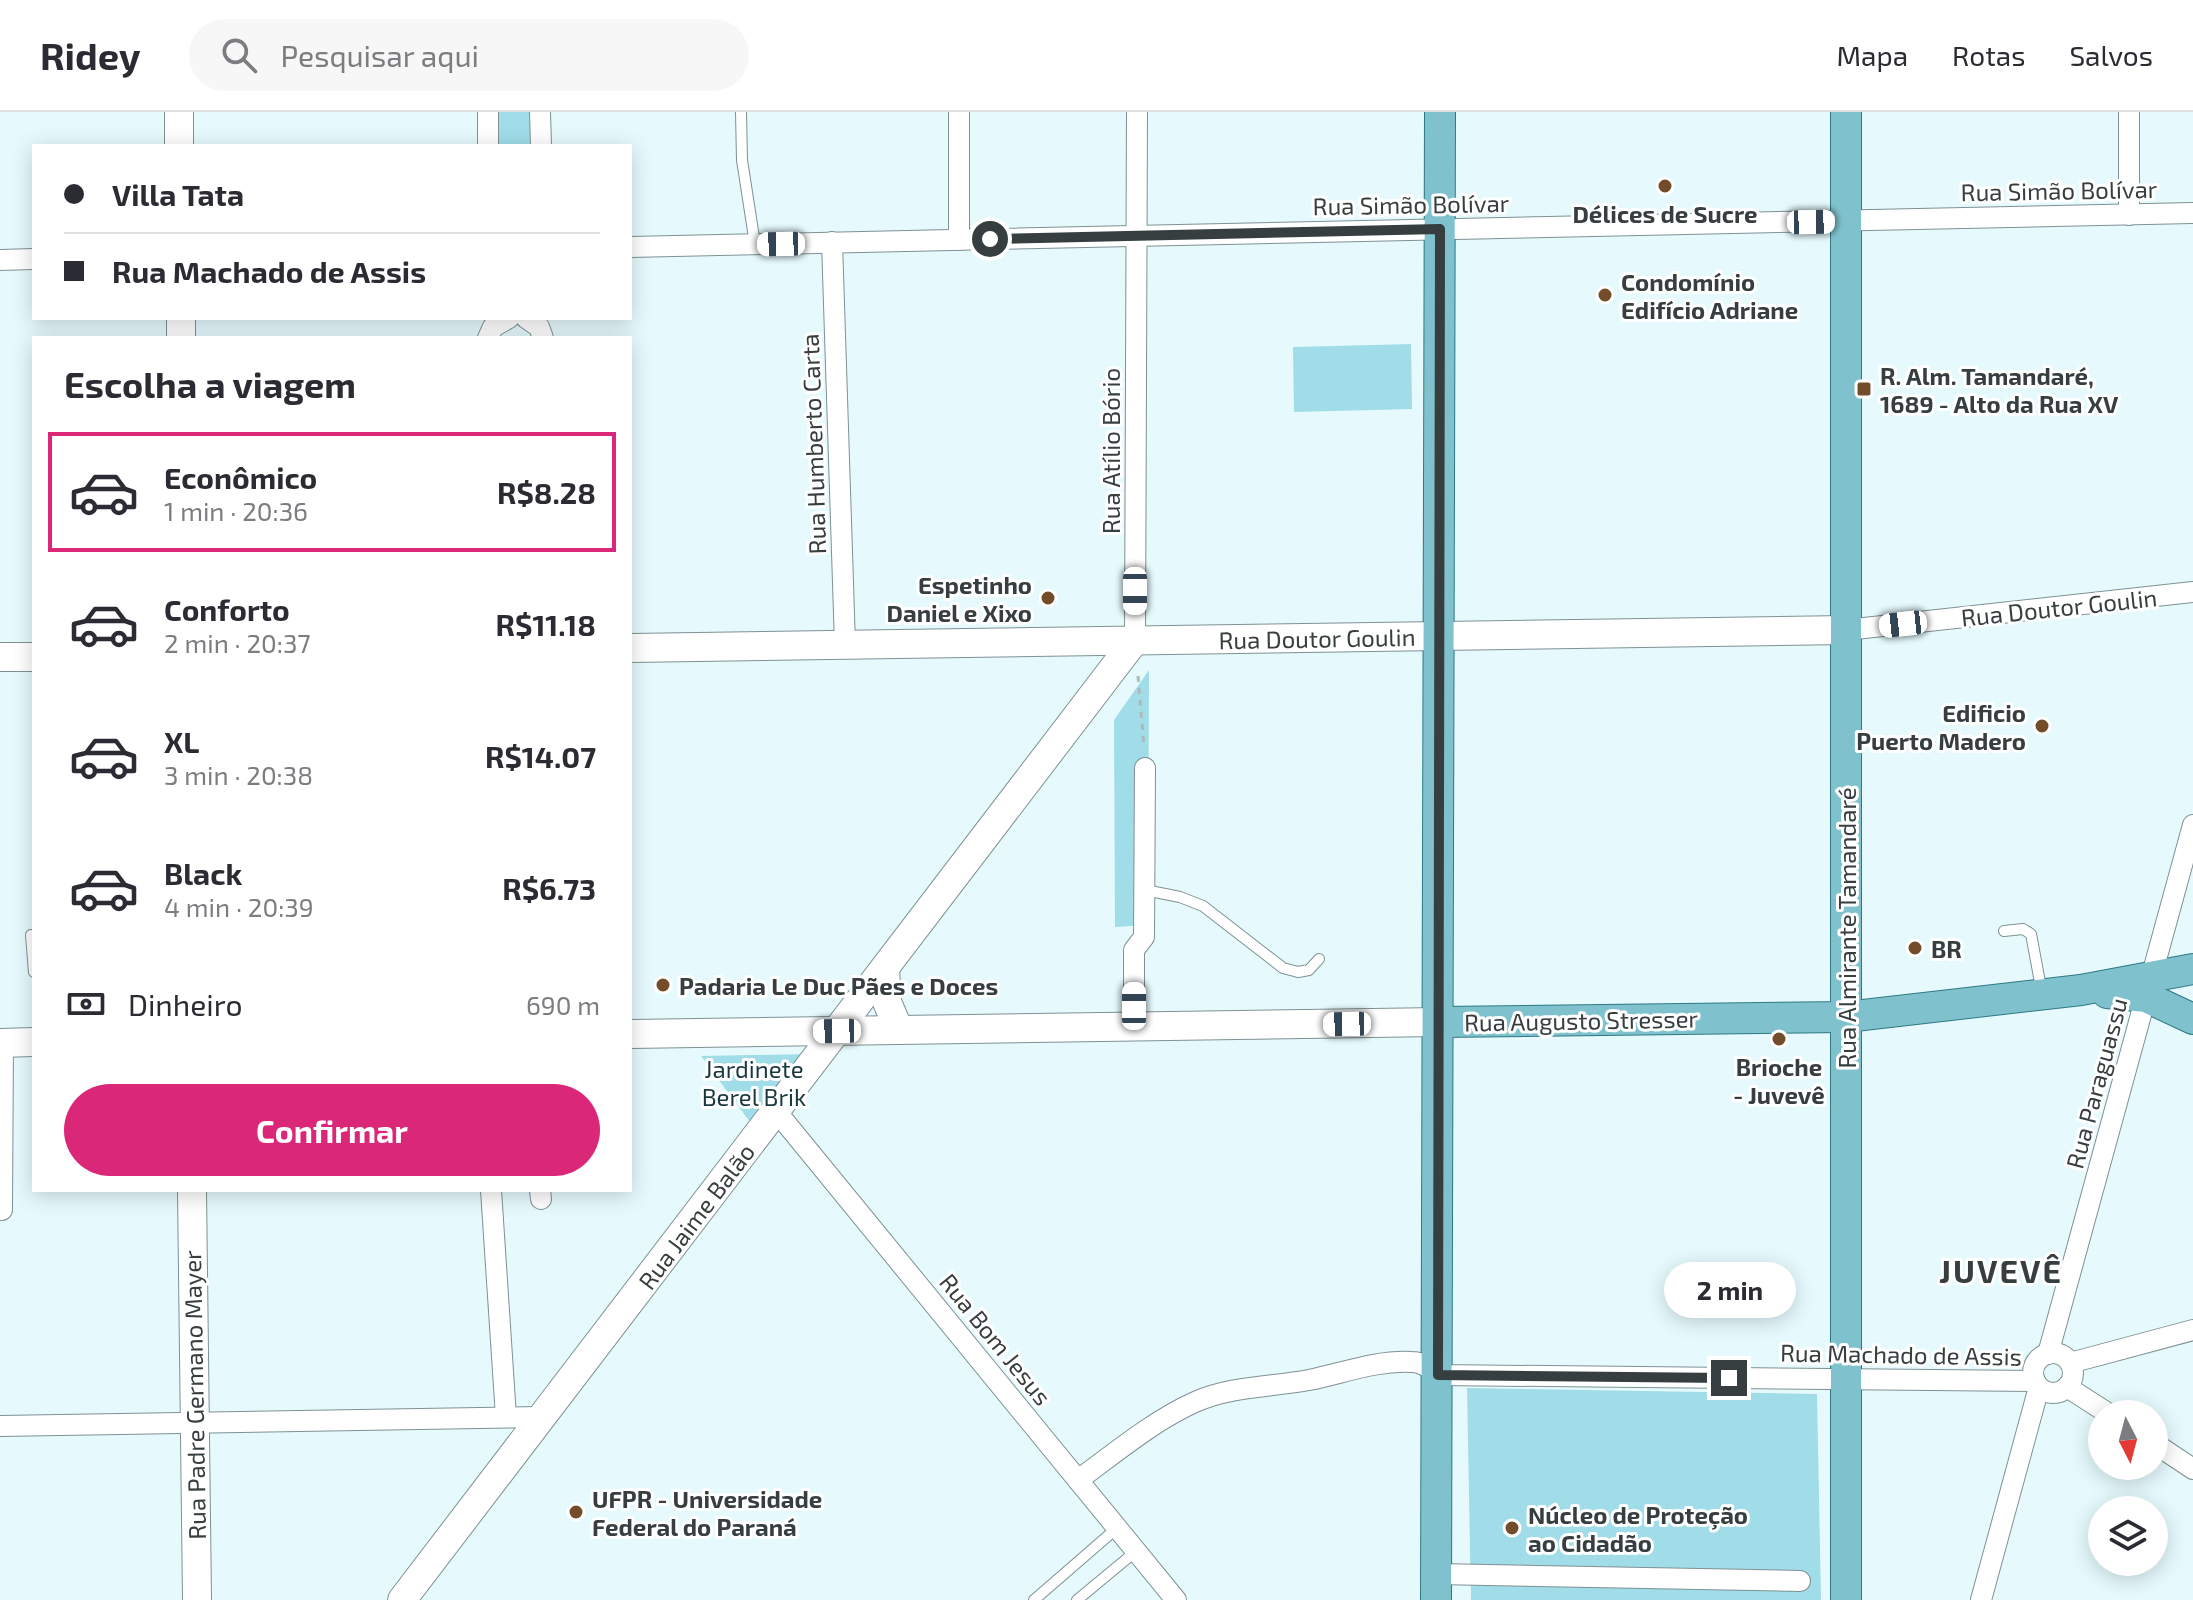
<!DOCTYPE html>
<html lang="pt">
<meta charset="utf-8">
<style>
body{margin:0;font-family:"Exo 2",sans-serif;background:#f7f7f7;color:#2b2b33;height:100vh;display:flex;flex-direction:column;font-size:30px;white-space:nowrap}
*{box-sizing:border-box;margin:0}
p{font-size:26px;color:#7c7c81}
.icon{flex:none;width:44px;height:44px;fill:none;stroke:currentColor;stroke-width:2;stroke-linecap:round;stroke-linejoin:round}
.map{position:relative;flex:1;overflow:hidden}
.sheet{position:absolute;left:32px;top:224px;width:600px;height:856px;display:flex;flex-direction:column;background:#fff;border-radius:0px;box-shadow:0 4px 20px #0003}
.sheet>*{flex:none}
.guide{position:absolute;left:32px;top:32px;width:600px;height:176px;border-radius:0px;box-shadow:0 4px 20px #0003;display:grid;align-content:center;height:176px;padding:0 32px;background:#fff}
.needle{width:52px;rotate:174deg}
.buttons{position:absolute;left:2088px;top:1288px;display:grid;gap:16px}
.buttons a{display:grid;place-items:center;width:80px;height:80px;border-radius:50%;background:#fff;box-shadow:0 4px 20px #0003;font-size:40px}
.end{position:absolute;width:36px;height:36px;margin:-18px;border:10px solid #363e3f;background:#fff;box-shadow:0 0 0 4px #fff}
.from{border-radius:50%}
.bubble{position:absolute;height:56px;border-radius:28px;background:#fff;box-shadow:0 4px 20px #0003;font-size:26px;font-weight:700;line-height:56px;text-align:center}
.car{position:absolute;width:24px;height:48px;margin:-24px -12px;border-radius:10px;box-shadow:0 0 6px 2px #0007;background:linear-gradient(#fff 24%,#345 0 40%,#fff 0 76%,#345 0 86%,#fff 0)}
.guide b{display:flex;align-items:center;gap:28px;height:76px;font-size:30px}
.guide b+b{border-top:2px solid #e1e1e2}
.guide i{width:20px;height:20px;background:#2b2b33}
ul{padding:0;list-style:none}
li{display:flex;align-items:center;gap:24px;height:120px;margin:0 16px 12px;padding:0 16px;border:4px solid transparent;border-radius:0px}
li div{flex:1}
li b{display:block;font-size:30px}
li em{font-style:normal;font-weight:700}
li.active{border-color:#db2777}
li>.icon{width:72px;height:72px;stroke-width:1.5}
h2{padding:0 32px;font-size:36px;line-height:96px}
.pay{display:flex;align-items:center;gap:20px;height:88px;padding:0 32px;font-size:30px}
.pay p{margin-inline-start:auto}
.action{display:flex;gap:16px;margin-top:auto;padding:16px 32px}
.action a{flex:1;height:92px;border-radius:48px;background:#db2777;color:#fff;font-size:32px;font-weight:700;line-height:92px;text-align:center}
header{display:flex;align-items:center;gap:48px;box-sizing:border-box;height:112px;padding:0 40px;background:#fff;border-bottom:2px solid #e1e1e2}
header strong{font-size:38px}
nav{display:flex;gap:44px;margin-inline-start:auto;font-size:28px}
.search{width:560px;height:72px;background:#f7f7f7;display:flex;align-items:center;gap:20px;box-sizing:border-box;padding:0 28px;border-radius:44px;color:#7c7c81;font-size:30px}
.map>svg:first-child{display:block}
.green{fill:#a0dde8}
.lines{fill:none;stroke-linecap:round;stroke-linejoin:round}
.lane-casing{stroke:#7e9194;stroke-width:12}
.street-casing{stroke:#7e9194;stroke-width:22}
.secondary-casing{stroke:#7e9194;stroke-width:30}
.primary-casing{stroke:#2e7985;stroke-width:32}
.path{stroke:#aababd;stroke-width:3;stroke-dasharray:6 6;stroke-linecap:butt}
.lane{stroke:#fff;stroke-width:10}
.street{stroke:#fff;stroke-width:20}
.secondary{stroke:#fff;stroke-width:28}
.primary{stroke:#7fc2cd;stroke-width:30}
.route{stroke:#363e3f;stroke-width:10}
.poi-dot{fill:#734c2a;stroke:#fff;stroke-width:3}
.labels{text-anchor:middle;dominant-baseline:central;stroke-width:6;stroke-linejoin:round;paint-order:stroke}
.street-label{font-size:24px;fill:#363e3f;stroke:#fff}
.poi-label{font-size:24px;font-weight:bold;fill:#363e3f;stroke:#fff;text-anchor:start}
.park-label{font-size:24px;fill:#19383e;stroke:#fff}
.district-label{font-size:32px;font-weight:bold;letter-spacing:2px;fill:#363e3f;stroke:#fff}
</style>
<header>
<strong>Ridey</strong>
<div class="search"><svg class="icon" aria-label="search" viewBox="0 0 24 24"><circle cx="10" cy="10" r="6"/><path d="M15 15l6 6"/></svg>Pesquisar aqui</div>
<nav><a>Mapa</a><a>Rotas</a><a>Salvos</a></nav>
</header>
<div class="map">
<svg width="2193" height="1488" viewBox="0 0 2193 1488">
<rect width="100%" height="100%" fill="#e6fafe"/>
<g class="green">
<polygon points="494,0 534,0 535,34 495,34"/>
<polygon points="1411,232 1412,297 1294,300 1293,235"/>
<polygon points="1149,558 1148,813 1115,815 1114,608"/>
<polygon points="811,942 753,1014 701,944"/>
<polygon points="1467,1276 1817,1282 1821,1488 1471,1488"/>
</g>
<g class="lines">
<defs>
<g id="lane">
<polyline points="741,0 742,48 755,132"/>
<polyline points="1145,778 1180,785 1203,794 1283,856 1298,860 1309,858 1319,847"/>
<polyline points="2004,819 2023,817 2031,822 2042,881"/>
<polyline points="31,823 34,860"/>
<polyline points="1034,1488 1117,1416"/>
<polyline points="1077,1488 1135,1440"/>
</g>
<g id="street">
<polyline points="488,0 488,34"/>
<polyline points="540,0 541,34"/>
<polyline points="959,0 959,128"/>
<polyline points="2129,103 2129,0"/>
<polyline points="832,130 845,533"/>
<polyline points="630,135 2193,101"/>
<polyline points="0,148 34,147"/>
<polyline points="526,206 539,215 543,226"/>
<polyline points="488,226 493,215 509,206"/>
<polyline points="1846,518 2193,480"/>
<polyline points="1135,528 1137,0"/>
<polyline points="1134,915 1134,838 1144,825 1145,656"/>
<polyline points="776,999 1176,1488"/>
<polyline points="491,1078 506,1305"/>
<polyline points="540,1078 541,1087"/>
<polyline points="2,1098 3,931"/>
<circle cx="2053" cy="1261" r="20"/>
<polyline points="2048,1242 2193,713"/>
<polyline points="2070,1251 2193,1218"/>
<polyline points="2067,1275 2109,1302"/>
<polyline points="0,1314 542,1305"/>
<polyline points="2154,1331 2193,1357"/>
<path d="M1078 1368C1115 1341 1153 1309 1195 1290 1231 1274 1272 1275 1309 1268 1344 1261 1376 1248 1412 1250 1423 1250 1430 1257 1438 1263L2035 1269"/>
<polyline points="1436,1462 1800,1469"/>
<polyline points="1981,1488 2039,1275"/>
</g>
<g id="secondary">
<polyline points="179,0 179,34"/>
<polyline points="181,206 181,226"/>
<polyline points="630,536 1846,518"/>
<polyline points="0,545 34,545"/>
<polyline points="885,856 887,890 899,918"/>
<polyline points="630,922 1439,910"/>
<polyline points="0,931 34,930"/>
<polyline points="192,1078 197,1488"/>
<polyline points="402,1488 1135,528"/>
</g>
<g id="primary">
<polyline points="1846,0 1846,1488"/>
<polyline points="2107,881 2146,885 2193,907"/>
<polyline points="1439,910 1846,905 2081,878 2193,857"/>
<polyline points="1436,1488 1440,0"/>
</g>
</defs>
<use href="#lane" class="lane-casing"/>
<use href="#street" class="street-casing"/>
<use href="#secondary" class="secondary-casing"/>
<use href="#primary" class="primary-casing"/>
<polyline class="path" points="1138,564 1144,636"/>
<use href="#lane" class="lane"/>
<use href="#street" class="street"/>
<use href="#secondary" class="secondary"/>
<use href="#primary" class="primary"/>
</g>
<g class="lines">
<polyline class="route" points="990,127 1440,117 1438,1263 1729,1266"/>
</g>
<g class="poi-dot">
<circle cx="1665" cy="74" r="8"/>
<circle cx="1605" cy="183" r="8"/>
<rect x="1856" y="269" width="16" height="16" rx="4"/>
<circle cx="1048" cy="486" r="8"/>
<circle cx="2042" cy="614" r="8"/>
<circle cx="1915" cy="836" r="8"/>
<circle cx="663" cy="873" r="8"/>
<circle cx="1779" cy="927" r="8"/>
<circle cx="576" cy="1400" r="8"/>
<circle cx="1512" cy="1416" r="8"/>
</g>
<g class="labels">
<g class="street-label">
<text transform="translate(2059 78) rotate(-1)">Rua Simão Bolívar</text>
<text transform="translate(1411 92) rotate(-1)">Rua Simão Bolívar</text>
<text transform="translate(813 332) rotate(-92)">Rua Humberto Carta</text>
<text transform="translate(1110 339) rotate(-90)">Rua Atílio Bório</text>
<text transform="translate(2059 495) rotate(-6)">Rua Doutor Goulin</text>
<text transform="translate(1317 526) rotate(-1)">Rua Doutor Goulin</text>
<text transform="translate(1846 816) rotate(-90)">Rua Almirante Tamandaré</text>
<text transform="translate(1581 908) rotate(-1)">Rua Augusto Stresser</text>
<text transform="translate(2096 971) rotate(-75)">Rua Paraguassu</text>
<text transform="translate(696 1104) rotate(-53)">Rua Jaime Balão</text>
<text transform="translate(996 1227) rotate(51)">Rua Bom Jesus</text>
<text transform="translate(1901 1242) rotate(1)">Rua Machado de Assis</text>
<text transform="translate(194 1283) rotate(-91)">Rua Padre Germano Mayer</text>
</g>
<g class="poi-label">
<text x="1665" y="101" text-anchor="middle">Délices de Sucre</text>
<text x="1621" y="169">Condomínio<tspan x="1621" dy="28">Edifício Adriane</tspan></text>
<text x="1880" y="263">R. Alm. Tamandaré,<tspan x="1880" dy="28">1689 - Alto da Rua XV</tspan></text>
<text x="1032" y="472" text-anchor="end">Espetinho<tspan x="1032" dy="28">Daniel e Xixo</tspan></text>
<text x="2026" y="600" text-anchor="end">Edificio<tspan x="2026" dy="28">Puerto Madero</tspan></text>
<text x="1931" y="836">BR</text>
<text x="679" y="873">Padaria Le Duc Pães e Doces</text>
<text x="1779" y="954" text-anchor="middle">Brioche<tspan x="1779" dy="28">- Juvevê</tspan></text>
<text x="592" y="1386">UFPR - Universidade<tspan x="592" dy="28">Federal do Paraná</tspan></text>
<text x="1528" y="1402">Núcleo de Proteção<tspan x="1528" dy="28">ao Cidadão</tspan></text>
</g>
<g class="park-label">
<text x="754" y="956">Jardinete<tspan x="754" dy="28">Berel Brik</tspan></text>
</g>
<g class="district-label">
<text x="2001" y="1158">JUVEVÊ</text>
</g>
</g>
</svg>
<div class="buttons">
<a><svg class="needle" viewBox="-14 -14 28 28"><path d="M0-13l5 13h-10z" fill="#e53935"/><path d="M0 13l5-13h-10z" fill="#7c7c81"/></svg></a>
<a><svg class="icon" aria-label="layers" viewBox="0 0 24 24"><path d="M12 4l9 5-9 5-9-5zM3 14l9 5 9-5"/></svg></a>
</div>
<i class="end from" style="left:990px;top:127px"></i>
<i class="end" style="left:1729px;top:1266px"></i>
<div class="bubble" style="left:1664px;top:1150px;width:132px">2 min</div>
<i class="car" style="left:1811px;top:110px;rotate:89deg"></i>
<i class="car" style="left:781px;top:132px;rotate:269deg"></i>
<i class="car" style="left:1135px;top:479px;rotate:180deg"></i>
<i class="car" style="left:1903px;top:512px;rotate:264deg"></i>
<i class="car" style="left:1134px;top:894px;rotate:0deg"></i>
<i class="car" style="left:1347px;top:912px;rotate:269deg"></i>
<i class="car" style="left:837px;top:919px;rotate:269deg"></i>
<div class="guide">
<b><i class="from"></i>Villa Tata</b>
<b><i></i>Rua Machado de Assis</b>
</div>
<section class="sheet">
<h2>Escolha a viagem</h2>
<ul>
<li class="active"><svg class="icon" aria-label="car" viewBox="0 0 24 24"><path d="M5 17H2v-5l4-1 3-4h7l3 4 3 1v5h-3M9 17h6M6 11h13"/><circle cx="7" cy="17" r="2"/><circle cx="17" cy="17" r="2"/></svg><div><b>Econômico</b><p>1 min · 20:36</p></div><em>R$8.28</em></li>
<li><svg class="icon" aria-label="car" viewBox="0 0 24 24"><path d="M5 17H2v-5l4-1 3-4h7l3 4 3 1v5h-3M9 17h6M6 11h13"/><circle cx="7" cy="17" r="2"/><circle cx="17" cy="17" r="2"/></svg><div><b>Conforto</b><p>2 min · 20:37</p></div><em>R$11.18</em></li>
<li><svg class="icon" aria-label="car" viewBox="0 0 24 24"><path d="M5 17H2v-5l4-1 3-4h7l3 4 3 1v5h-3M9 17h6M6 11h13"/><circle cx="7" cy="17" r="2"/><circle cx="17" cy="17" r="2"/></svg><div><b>XL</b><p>3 min · 20:38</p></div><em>R$14.07</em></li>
<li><svg class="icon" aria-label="car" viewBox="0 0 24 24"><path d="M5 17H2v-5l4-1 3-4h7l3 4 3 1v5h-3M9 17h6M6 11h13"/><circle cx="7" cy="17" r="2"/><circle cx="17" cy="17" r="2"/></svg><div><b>Black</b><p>4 min · 20:39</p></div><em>R$6.73</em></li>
</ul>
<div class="pay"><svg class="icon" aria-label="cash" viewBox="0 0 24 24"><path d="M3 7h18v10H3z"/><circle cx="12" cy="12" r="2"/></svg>Dinheiro<p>690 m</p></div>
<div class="action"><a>Confirmar</a></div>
</section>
</div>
